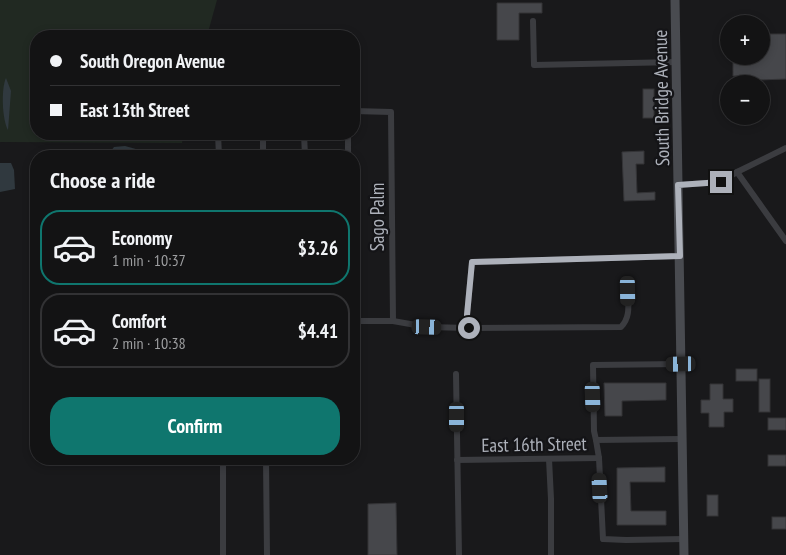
<!DOCTYPE html>
<meta charset="utf-8">
<style>
body{margin:0;font-family:"PT Sans Narrow",sans-serif;background:#1c1c1d;color:#f1f3f6;height:100vh;display:flex;flex-direction:column;font-size:19px;white-space:nowrap}
*{box-sizing:border-box;margin:0}
p{font-size:16px;color:#9d9ea0}
.icon{flex:none;width:28px;height:28px;fill:none;stroke:currentColor;stroke-width:2;stroke-linecap:round;stroke-linejoin:round}
.map{position:relative;flex:1;overflow:hidden}
.sheet{position:absolute;left:30px;top:150px;width:330px;height:315px;display:flex;flex-direction:column;background:#131314;border-radius:20px;box-shadow:0 2px 8px #0003,0 0 0 1px #323234}
.sheet>*{flex:none}
.banner{position:absolute;left:30px;top:30px;width:330px;height:110px;border-radius:20px;box-shadow:0 2px 8px #0003,0 0 0 1px #323234;display:grid;align-content:center;height:110px;padding:0 20px;background:#131314}
.tools{position:absolute;left:720px;top:15px;display:grid;gap:10px}
.tools a{display:grid;place-items:center;width:50px;height:50px;border-radius:50%;background:#131314;box-shadow:0 2px 8px #0003,0 0 0 1px #323234;font-size:25px}
.end{position:absolute;width:22px;height:22px;margin:-11px;border:6px solid #adb1ba;background:#111;box-shadow:0 0 0 2px #111}
.from{border-radius:50%}
.car{position:absolute;width:15px;height:30px;margin:-15px -8px;border-radius:6px;box-shadow:0 0 4px 1px #0007;background:linear-gradient(#222 24%,#8ab4d8 0 40%,#222 0 76%,#8ab4d8 0 86%,#222 0)}
.banner b{display:flex;align-items:center;gap:18px;height:48px;font-size:19px}
.banner b+b{border-top:1px solid #323234}
.banner i{width:12px;height:12px;background:#f1f3f6}
ul{padding:0;list-style:none}
li{display:flex;align-items:center;gap:15px;height:75px;margin:0 10px 8px;padding:0 10px;border:2px solid #323234;border-radius:20px}
li div{flex:1}
li b{display:block;font-size:19px}
li em{font-style:normal;font-weight:800}
li.on{border-color:#0f766e}
li>.icon{width:45px;height:45px;stroke-width:1.5}
h2{padding:0 20px;font-size:22px;line-height:60px}
.action{display:flex;gap:10px;margin-top:auto;padding:10px 20px}
.action a{flex:1;height:58px;border-radius:20px;background:#0f766e;color:#fff;font-size:20px;font-weight:800;line-height:58px;text-align:center}
.map>svg:first-child{display:block}
.green{fill:#212922}
.water{fill:#30393f}
.building{fill:#46474b;stroke:#343437}
.lines{fill:none;stroke-linecap:round;stroke-linejoin:round}
.street{stroke:#3b3c40;stroke-width:6}
.secondary{stroke:#494b50;stroke-width:9}
.route{stroke:#adb1ba;stroke-width:6}
.labels{text-anchor:middle;dominant-baseline:central;stroke-width:4.5;stroke-linejoin:round;paint-order:stroke}
.street-label{font-size:19px;fill:#adb1ba;stroke:#141417}
</style>
<div class="map">
<svg width="786" height="555" viewBox="0 0 786 555">
<rect width="100%" height="100%" fill="#19191b"/>
<polygon class="green" points="0,0 217,0 207,36 36,36 36,134 184,134 182,143 0,142"/>
<g class="water">
<path d="M6 78 11 91 8 130C2 120 1 88 6 78Z"/>
<polygon points="125,146 143,151 149,156 107,156 114,147"/>
<polygon points="0,163 11,163 14,170 15,189 0,192"/>
</g>
<g class="building">
<polygon points="497,3 542,3 542,13 519,13 519,40 497,40"/>
<polygon points="765,34 786,34 786,79 760,80 760,84 741,84 741,76 733,76 733,56 761,56 761,43 765,43"/>
<rect x="643" y="89" width="11" height="29"/>
<polygon points="644,151 644,164 636,164 637,193 655,192 655,200 624,201 622,152"/>
<rect x="736" y="369" width="21" height="12"/>
<rect x="759" y="379" width="11" height="33"/>
<polygon points="604,383 666,383 666,400 622,401 622,416 605,416"/>
<polygon points="710,384 723,384 723,399 733,399 733,412 724,412 724,427 709,427 709,413 701,413 701,400 710,400"/>
<rect x="768" y="418" width="18" height="12"/>
<rect x="768" y="455" width="18" height="11"/>
<polygon points="665,467 665,482 630,482 631,511 666,511 666,525 617,525 617,468"/>
<rect x="707" y="495" width="11" height="21"/>
<polygon points="396,503 397,555 368,555 368,504"/>
<rect x="772" y="517" width="14" height="12"/>
</g>
<g class="lines">
<g class="street">
<polyline points="533,21 534,65 677,62"/>
<polyline points="354,111 391,112 393,321"/>
<polyline points="218,134 219,156"/>
<polyline points="263,134 263,156"/>
<polyline points="304,134 305,156"/>
<polyline points="348,134 348,156"/>
<polyline points="737,172 786,241"/>
<polyline points="678,185 721,182 737,172 786,148"/>
<path d="M354 321H393L427 327 469 328 621 327C631 317 628 304 628 291"/>
<polyline points="469,328 467,315 472,262 680,256"/>
<polyline points="456,374 459,555"/>
<polyline points="596,440 594,431 593,365 681,364"/>
<polyline points="599,458 603,539 626,540 684,539"/>
<polyline points="223,459 223,555"/>
<polyline points="266,459 267,555"/>
<polyline points="549,459 551,499 551,555"/>
<polyline points="457,460 599,458 596,440 681,439"/>
</g>
<polyline class="secondary" points="675,0 684,555"/>
</g>
<g class="lines">
<polyline class="route" points="469,328 467,315 472,262 680,256 678,185 721,182"/>
</g>
<g class="labels">
<g class="street-label">
<text transform="translate(661 98) rotate(-91)">South Bridge Avenue</text>
<text transform="translate(377 217) rotate(-90)">Sago Palm</text>
<text transform="translate(534 444) rotate(-1)">East 16th Street</text>
</g>
</g>
</svg>
<div class="tools">
<a>+</a>
<a>−</a>
</div>
<i class="end from" style="left:469px;top:328px"></i>
<i class="end" style="left:721px;top:182px"></i>
<i class="car" style="left:628px;top:291px;rotate:179deg"></i>
<i class="car" style="left:427px;top:327px;rotate:92deg"></i>
<i class="car" style="left:681px;top:364px;rotate:269deg"></i>
<i class="car" style="left:593px;top:397px;rotate:178deg"></i>
<i class="car" style="left:457px;top:417px;rotate:180deg"></i>
<i class="car" style="left:600px;top:488px;rotate:357deg"></i>
<div class="banner">
<b><i class="from"></i>South Oregon Avenue</b>
<b><i></i>East 13th Street</b>
</div>
<section class="sheet">
<h2>Choose a ride</h2>
<ul>
<li class="on"><svg class="icon" aria-label="car" viewBox="0 0 24 24"><path d="M5 17H2v-5l4-1 3-4h7l3 4 3 1v5h-3M9 17h6M6 11h13"/><circle cx="7" cy="17" r="2"/><circle cx="17" cy="17" r="2"/></svg><div><b>Economy</b><p>1 min · 10:37</p></div><em>$3.26</em></li>
<li><svg class="icon" aria-label="car" viewBox="0 0 24 24"><path d="M5 17H2v-5l4-1 3-4h7l3 4 3 1v5h-3M9 17h6M6 11h13"/><circle cx="7" cy="17" r="2"/><circle cx="17" cy="17" r="2"/></svg><div><b>Comfort</b><p>2 min · 10:38</p></div><em>$4.41</em></li>
</ul>
<div class="action"><a>Confirm</a></div>
</section>
</div>
